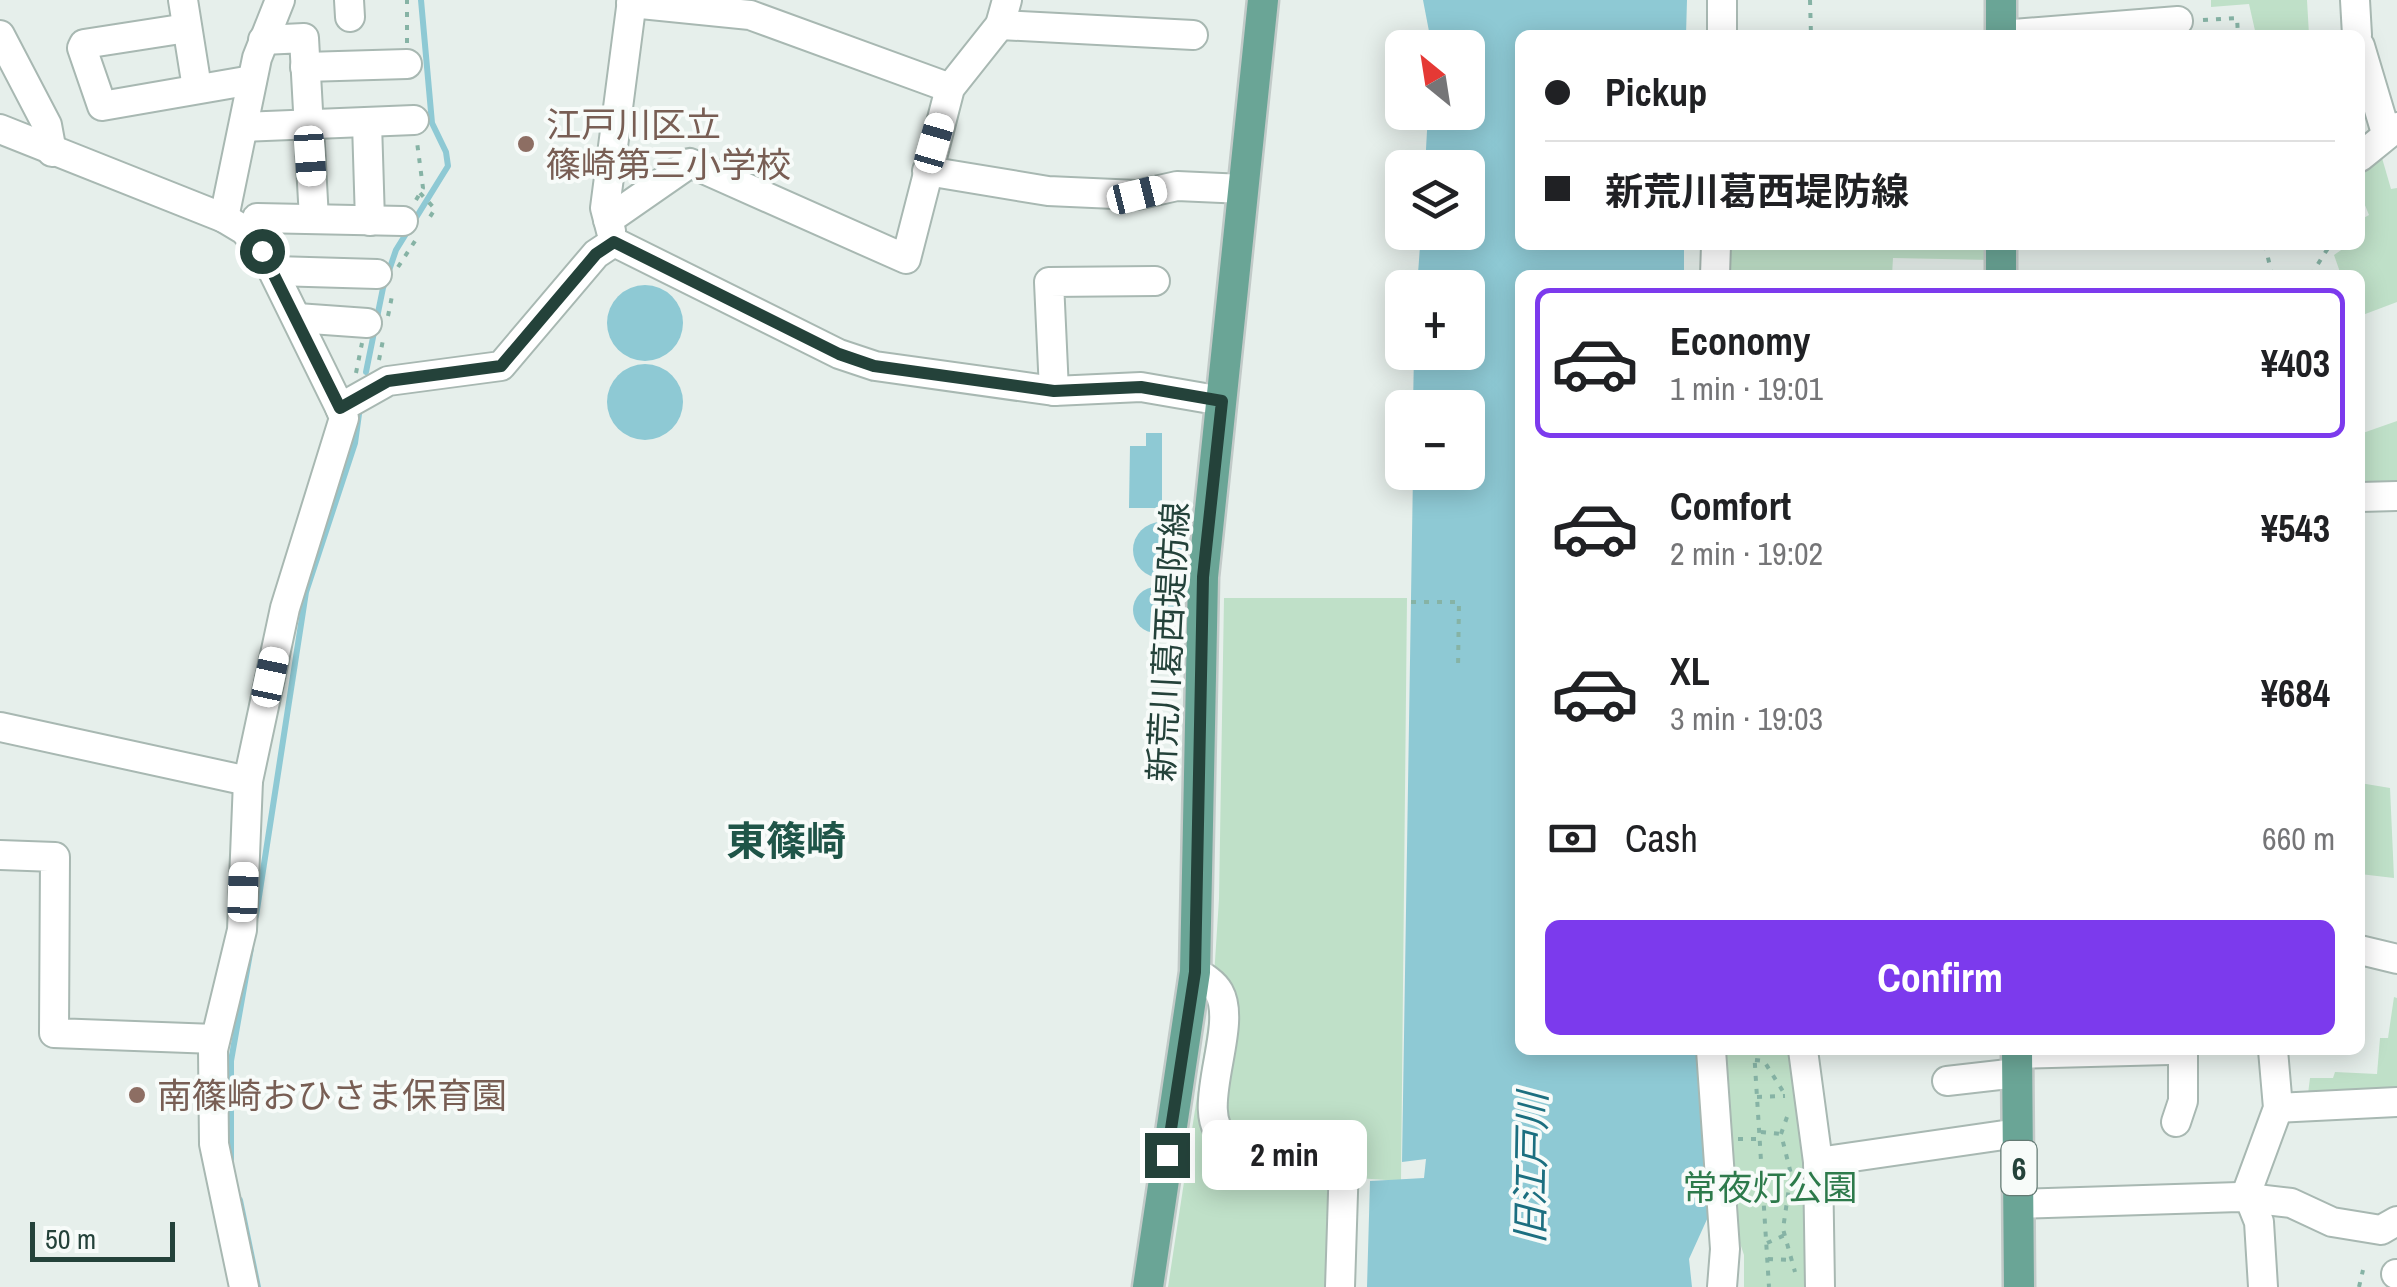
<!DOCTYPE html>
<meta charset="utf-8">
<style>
body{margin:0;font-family:"Archivo Narrow","Noto Sans JP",sans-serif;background:#f6f6f6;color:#202124;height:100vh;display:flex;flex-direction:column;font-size:38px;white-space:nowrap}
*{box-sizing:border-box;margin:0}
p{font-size:32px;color:#757577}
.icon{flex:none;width:55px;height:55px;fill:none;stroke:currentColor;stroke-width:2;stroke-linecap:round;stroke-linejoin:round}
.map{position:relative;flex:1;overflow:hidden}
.details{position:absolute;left:1515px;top:270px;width:850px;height:785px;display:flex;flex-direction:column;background:#fff;border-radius:15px;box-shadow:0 5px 25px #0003}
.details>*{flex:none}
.hud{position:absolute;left:1515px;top:30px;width:850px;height:220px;border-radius:15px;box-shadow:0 5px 25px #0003;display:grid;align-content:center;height:220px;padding:0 30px;background:#fff}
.needle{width:65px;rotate:330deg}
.tools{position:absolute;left:1385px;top:30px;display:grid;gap:20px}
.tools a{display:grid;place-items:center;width:100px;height:100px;border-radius:15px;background:#fff;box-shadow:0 5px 25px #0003;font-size:50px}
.scale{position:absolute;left:30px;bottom:25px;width:145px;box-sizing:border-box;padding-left:10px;border:5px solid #24423a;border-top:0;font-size:28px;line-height:35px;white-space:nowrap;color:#24423a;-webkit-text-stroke:8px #f7fbf9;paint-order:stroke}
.end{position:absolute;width:45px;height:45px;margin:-22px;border:12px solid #24423a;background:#fff;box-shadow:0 0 0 5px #fff}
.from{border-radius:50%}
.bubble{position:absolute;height:70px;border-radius:15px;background:#fff;box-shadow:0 5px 25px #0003;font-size:32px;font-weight:700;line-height:70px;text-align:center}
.car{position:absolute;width:30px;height:60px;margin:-30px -15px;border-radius:12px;box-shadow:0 0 8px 2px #0007;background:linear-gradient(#fff 24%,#345 0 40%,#fff 0 76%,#345 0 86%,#fff 0)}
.hud b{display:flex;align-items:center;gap:35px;height:95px;font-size:38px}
.hud b+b{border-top:2px solid #e0e0e0}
.hud i{width:25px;height:25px;background:#202124}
ul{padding:18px 0 0;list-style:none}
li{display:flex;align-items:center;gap:30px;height:150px;margin:0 20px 15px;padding:0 10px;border:5px solid transparent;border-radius:15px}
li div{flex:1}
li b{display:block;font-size:38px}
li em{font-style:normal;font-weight:700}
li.selected{border-color:#7c3aed}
li>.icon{width:90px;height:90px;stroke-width:1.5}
.pay{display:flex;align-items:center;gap:25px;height:110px;padding:0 30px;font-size:38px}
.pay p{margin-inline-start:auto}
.button{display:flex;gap:20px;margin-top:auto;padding:20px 30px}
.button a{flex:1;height:115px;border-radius:15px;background:#7c3aed;color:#fff;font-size:40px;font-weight:700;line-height:115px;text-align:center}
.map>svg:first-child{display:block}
.green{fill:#bfe0c8}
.water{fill:#8ec9d4}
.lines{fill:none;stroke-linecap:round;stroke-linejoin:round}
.stream{stroke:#8ec9d4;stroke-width:6}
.minor-casing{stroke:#a8b8b2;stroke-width:32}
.major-casing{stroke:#c2cac8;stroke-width:35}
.path{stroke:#86b3a5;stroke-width:4;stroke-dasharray:5 8;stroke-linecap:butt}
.minor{stroke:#fff;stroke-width:28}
.major{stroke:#6aa596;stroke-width:30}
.route{stroke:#24423a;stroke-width:12}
.education-dot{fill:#8d6e63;stroke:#f7fbf9;stroke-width:4}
.labels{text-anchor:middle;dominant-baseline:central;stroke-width:8;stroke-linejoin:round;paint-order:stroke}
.shield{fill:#f7fbf9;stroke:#637a73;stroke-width:2.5}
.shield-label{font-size:32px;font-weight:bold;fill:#24423a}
.education-label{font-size:35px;fill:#785e54;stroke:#f7fbf9;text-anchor:start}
.street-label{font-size:35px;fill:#24423a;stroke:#f7fbf9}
.park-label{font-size:35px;fill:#2d7a4b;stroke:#f7fbf9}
.water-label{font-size:38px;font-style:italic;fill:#1c6f80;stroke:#f7fbf9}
.quarter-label{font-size:40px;font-weight:bold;fill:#1f5548;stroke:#f7fbf9}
</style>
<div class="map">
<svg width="2397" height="1287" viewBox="0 0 2397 1287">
<rect width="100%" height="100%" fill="#e6efeb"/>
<g class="green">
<polygon points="2211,0 2307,0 2309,35 2293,35 2292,30 2256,35 2249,4 2211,7"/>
<polygon points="2382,158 2391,189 2397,188 2397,302 2360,316 2360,275 2341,275 2334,255 2344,248 2343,245 2360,245 2360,220 2369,215 2360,193 2360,175"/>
<polygon points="1723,245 1991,245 1991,260 1893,258 1892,275 1723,275"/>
<polygon points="2397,421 2397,484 2360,487 2360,434"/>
<polygon points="1224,598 1407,598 1401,1181 1357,1178 1353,1183 1348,1287 1168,1287 1213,992 1219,899"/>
<polygon points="2360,783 2390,788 2394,878 2360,874"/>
<polygon points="2394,997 2397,998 2397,1094 2307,1102 2310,1078 2333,1078 2335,1072 2377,1074 2380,1038 2388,1038"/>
<polygon points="1719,1050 1797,1050 1813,1287 1744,1287 1744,1255 1731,1216"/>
</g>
<g class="water">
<polygon points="1423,0 1687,0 1686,35 1520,35 1520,245 1684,245 1684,275 1520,275 1520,1050 1702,1050 1713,1206 1689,1259 1692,1287 1367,1287 1370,1181 1424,1178 1426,1159 1402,1162 1413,473 1468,472 1468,408 1413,407 1414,353 1468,352 1468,288 1417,287 1421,233 1468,232 1468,168 1425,167 1428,113 1468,112 1468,48 1432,47"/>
<circle cx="645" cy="323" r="38"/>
<circle cx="645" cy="402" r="38"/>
<polygon points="1146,433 1162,433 1162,508 1129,508 1130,446 1146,446"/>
<circle cx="1161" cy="550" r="28"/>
<circle cx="1156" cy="610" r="23"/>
</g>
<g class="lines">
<g class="stream">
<polyline points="366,372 383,288 396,250 448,166 446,152 432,123 421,0"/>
<polyline points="256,916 306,592 355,443 359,414"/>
<polyline points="231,1159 231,1061 251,948"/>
<polyline points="240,1200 258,1287"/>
</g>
<defs>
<g id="minor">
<polyline points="183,0 197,88"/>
<polyline points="349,0 350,17"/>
<polyline points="2355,0 2357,35"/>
<polyline points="631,3 750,15 950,88"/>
<polyline points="1000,25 1193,35"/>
<polyline points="187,28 84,44 82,48 102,106 252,80"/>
<polyline points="0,35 47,125 52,152"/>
<polyline points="1722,35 1722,0"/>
<polyline points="2001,35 2178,21"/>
<polyline points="263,40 304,38 314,219"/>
<polyline points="2360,46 2386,133"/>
<polyline points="305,67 407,64"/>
<polyline points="367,123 370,221"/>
<polyline points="244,127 414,120"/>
<polyline points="0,129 224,218 244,230 263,251 340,408"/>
<polyline points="2360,157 2397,127"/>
<polyline points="927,171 1048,191 1137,195 1177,186 1244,189"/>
<polyline points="224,218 257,58 280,0"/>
<polyline points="608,220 690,163 906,259 950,88 1000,25 1007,0"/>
<polyline points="611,231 605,208 632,0"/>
<polyline points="251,237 257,218 403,221"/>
<polyline points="275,271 377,274"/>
<polyline points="1715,275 1716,245"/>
<polyline points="297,318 367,323"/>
<polyline points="1054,391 1049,282 1155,281"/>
<polyline points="2360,497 2397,496"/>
<polyline points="0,727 248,781"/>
<polyline points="0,855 55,857 54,1033 215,1039"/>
<polyline points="2360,950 2397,959"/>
<path d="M1195 972C1204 977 1214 983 1219 992 1240 1029 1188 1119 1229 1141 1256 1157 1311 1157 1344 1162L1340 1287"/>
<polyline points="1711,1050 1725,1249 1722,1287"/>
<polyline points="1803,1050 1818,1162 1820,1287"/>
<polyline points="2017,1054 2169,1050"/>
<polyline points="1947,1081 2017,1073"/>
<polyline points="2278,1108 2397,1102"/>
<polyline points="2176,1122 2183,1101 2183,1050"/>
<polyline points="1818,1162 2018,1133"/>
<polyline points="2019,1204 2239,1197 2291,1203 2332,1222 2381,1230 2397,1221"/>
<polyline points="2396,1274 2397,1274"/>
<polyline points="244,1287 214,1144 213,1050 242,930 248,781 285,608 344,418 340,408 388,381 501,366 596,254 614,242 839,354 875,366 1054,391 1141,387 1222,401"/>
<polyline points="2263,1287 2259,1222 2247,1192 2278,1108 2273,1050"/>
</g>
<g id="major">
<polyline points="2001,0 2001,35"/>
<polyline points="2001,275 2001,245"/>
<polyline points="2017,1050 2019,1287"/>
<polyline points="1148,1287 1195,972 1203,577 1263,0"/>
</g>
</defs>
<use href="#minor" class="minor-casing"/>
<use href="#major" class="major-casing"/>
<g class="path">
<polyline points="1810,0 1811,35"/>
<polyline points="2203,20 2237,18 2238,35"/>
<polyline points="407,43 407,0"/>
<polyline points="420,193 435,209 428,220"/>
<polyline points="416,200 423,188 417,142"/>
<polyline points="2265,245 2272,275"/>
<polyline points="398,267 415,241"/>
<polyline points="2311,275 2330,245"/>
<polyline points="388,316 393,291"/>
<polyline points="379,360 383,340"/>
<polyline points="356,373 362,343"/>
<polyline points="1411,602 1459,602 1458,669"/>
<polyline points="1754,1050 1769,1287"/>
<polyline points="1764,1050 1764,1061"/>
<polyline points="1755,1060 1764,1061 1784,1093"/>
<polyline points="1757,1097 1785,1096"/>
<polyline points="1787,1117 1781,1134 1791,1174 1783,1229 1795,1272"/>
<polyline points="1761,1132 1781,1134"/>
<polyline points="1738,1139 1758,1139"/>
<polyline points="1763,1184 1788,1185"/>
<polyline points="1767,1243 1785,1235"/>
<polyline points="1768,1259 1792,1260"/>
<polyline points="2359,1287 2363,1270"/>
</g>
<use href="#minor" class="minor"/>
<use href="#major" class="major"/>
</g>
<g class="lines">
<polyline class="route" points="262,251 340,408 388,381 501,366 596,254 614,242 839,354 874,366 1054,391 1141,387 1222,401 1203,577 1195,972 1167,1155"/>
</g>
<g class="education-dot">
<circle cx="526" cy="144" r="10"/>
<circle cx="137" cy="1095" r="10"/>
</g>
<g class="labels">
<rect class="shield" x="2001.5" y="1141" width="35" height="54" rx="8"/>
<g class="shield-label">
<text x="2019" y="1168">6</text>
</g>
<g class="education-label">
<text x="546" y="124">江戸川区立<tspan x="546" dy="40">篠崎第三小学校</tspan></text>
<text x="157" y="1095">南篠崎おひさま保育園</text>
</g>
<g class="street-label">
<text transform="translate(1168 642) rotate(-87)">新荒川葛西堤防線</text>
</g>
<g class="park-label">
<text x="1770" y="1187">常夜灯公園</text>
</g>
<g class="water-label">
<text transform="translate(1531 1168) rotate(-89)">旧江戸川</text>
</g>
<g class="quarter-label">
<text x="786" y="840">東篠崎</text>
</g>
</g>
</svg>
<div class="tools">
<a><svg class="needle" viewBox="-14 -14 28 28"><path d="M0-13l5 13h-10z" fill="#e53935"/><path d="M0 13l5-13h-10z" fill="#757577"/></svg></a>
<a><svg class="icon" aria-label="layers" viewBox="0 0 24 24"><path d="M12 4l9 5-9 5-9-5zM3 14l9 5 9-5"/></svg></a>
<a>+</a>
<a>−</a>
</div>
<div class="scale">50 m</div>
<i class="end from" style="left:262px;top:251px"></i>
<i class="end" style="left:1167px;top:1155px"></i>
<div class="bubble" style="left:1202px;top:1120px;width:165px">2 min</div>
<i class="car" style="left:934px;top:143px;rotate:16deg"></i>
<i class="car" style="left:310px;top:156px;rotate:176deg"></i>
<i class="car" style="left:1137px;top:195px;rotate:76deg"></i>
<i class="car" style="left:270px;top:677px;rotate:12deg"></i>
<i class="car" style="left:243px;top:892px;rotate:2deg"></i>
<div class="hud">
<b><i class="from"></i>Pickup</b>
<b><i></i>新荒川葛西堤防線</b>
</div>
<section class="details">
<ul>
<li class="selected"><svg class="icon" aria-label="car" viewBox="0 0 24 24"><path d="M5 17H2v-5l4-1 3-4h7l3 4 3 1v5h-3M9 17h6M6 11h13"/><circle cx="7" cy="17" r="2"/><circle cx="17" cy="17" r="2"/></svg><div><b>Economy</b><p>1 min · 19:01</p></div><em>¥403</em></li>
<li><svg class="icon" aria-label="car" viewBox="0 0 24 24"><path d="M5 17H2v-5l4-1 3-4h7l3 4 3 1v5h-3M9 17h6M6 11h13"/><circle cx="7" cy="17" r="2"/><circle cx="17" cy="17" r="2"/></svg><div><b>Comfort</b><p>2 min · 19:02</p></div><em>¥543</em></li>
<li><svg class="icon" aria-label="car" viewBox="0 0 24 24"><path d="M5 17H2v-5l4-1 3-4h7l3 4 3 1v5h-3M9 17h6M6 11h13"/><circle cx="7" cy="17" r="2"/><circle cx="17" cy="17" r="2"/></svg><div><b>XL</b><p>3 min · 19:03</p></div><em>¥684</em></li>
</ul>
<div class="pay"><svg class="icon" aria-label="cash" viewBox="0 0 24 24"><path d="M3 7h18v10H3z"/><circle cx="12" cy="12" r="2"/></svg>Cash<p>660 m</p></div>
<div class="button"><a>Confirm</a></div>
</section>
</div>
